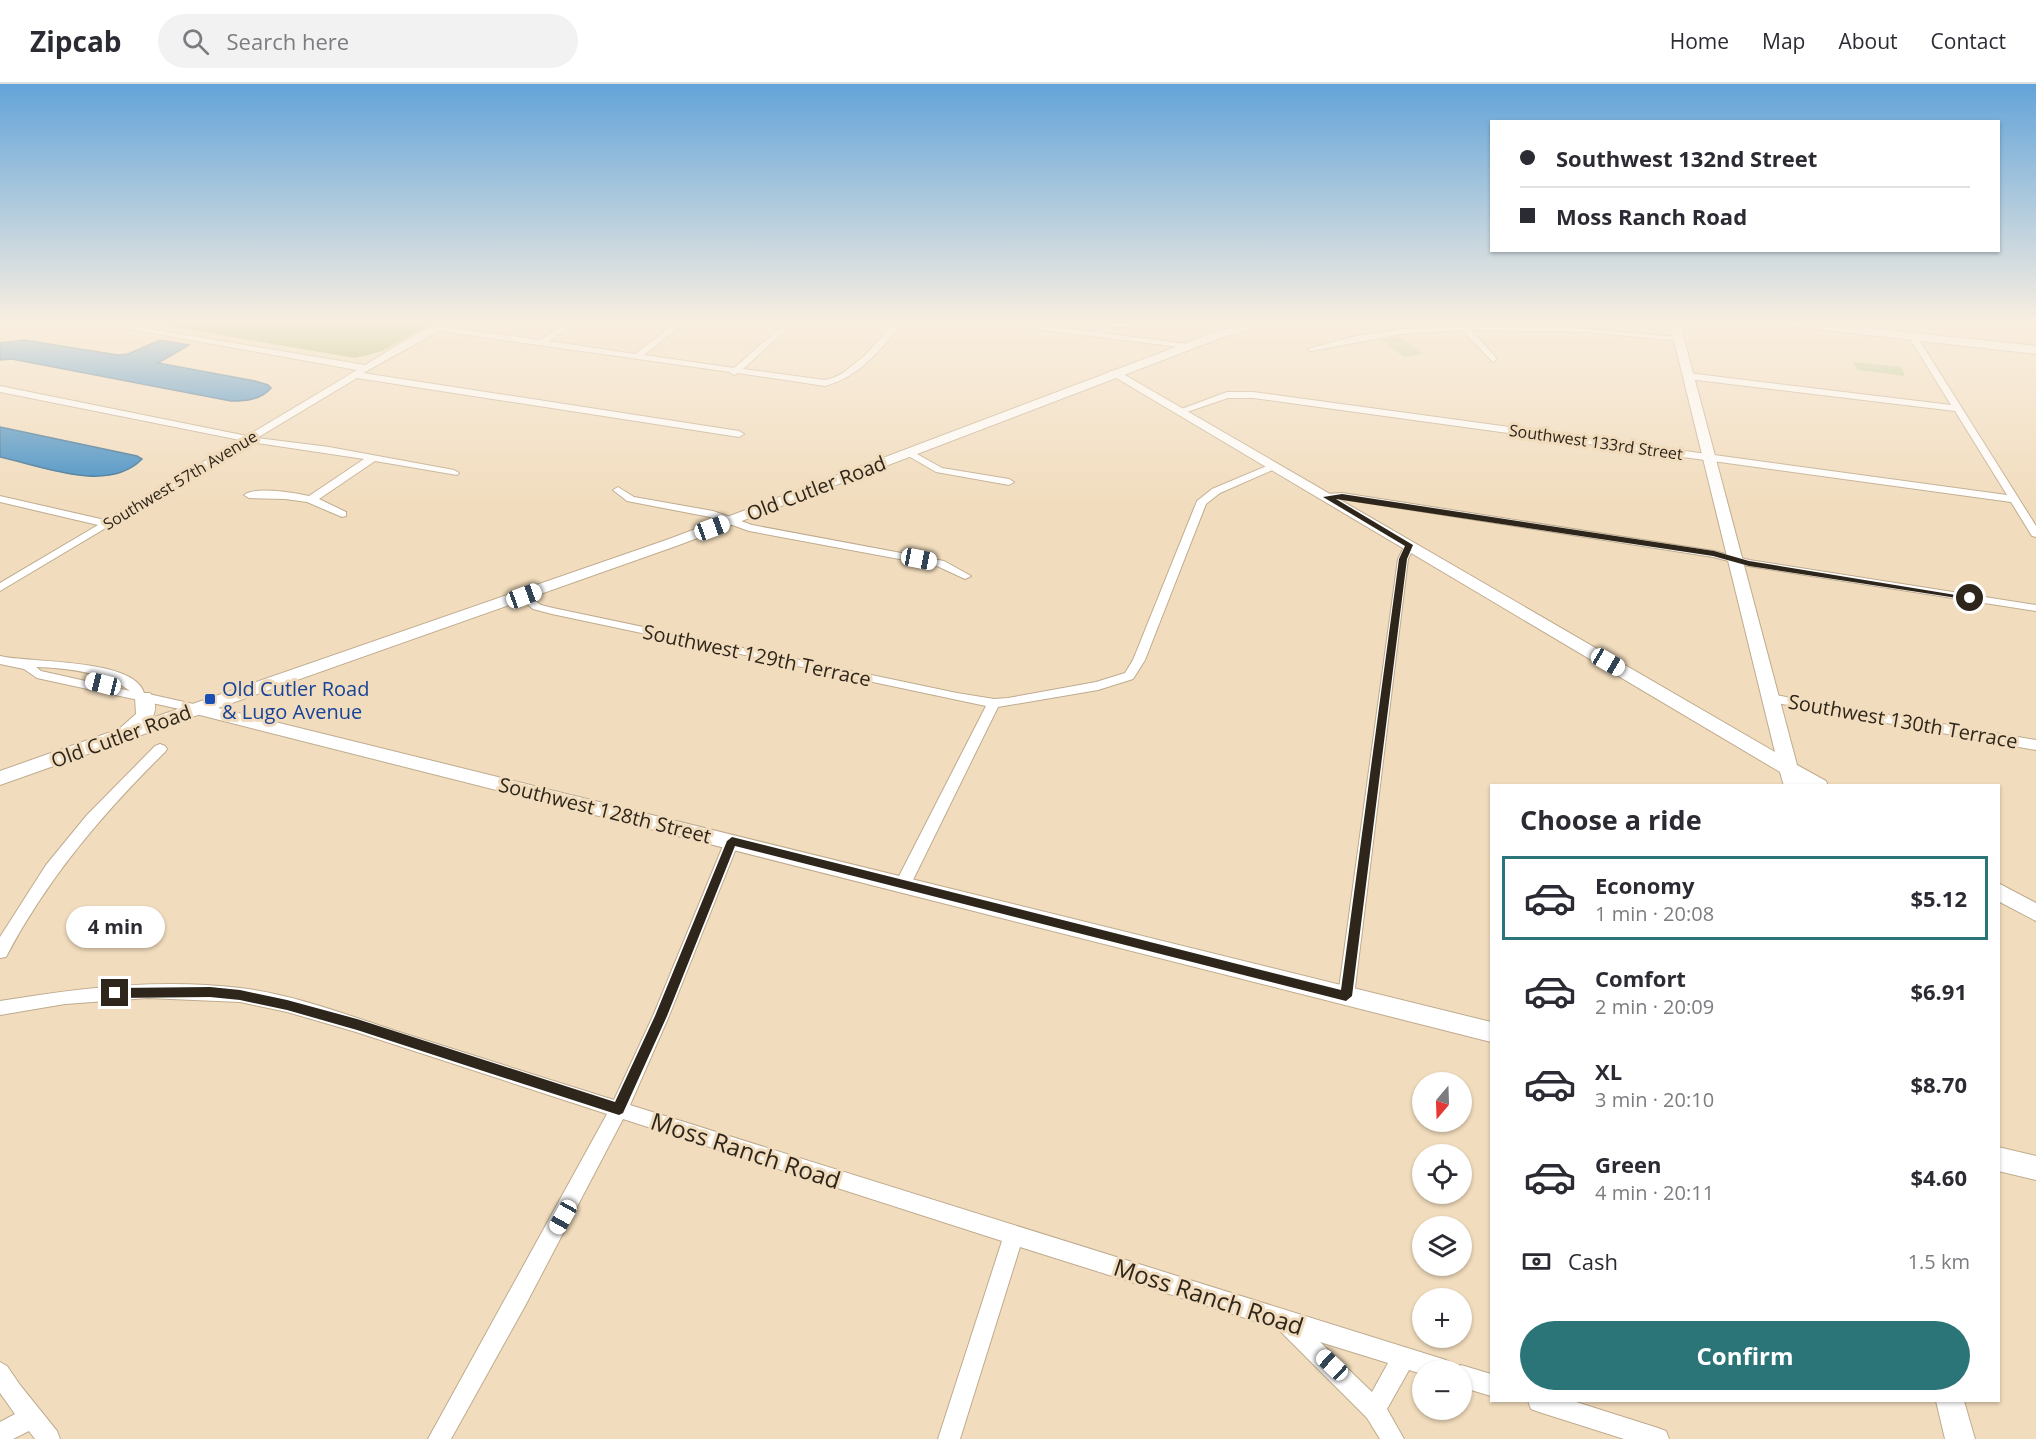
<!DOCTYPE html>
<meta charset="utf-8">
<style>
body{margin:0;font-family:"Open Sans",sans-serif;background:#f2f2f3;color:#2b2b33;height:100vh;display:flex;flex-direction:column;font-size:22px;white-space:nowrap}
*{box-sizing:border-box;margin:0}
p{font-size:20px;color:#7c7c81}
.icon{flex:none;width:33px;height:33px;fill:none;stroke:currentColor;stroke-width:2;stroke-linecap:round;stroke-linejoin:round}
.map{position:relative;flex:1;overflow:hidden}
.drawer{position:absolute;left:1490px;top:700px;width:510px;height:618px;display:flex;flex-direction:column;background:#fff;border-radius:0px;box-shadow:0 2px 4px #0004}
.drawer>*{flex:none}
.banner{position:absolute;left:1490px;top:36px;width:510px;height:132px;border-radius:0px;box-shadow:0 2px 4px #0004;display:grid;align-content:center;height:132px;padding:0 30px;background:#fff}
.needle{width:39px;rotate:199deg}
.tools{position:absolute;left:1412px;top:988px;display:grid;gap:12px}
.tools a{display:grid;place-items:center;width:60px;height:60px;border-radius:50%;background:#fff;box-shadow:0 2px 4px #0004;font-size:30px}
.end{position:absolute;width:27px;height:27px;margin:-14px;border:8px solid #2e261b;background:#fff;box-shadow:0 0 0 3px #fff}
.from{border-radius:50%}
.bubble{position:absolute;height:42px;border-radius:21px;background:#fff;box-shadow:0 2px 4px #0004;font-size:20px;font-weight:700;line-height:42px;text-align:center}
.car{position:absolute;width:18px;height:36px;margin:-18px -9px;border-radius:8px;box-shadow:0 0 4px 2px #0007;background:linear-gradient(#fff 24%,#345 0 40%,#fff 0 76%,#345 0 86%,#fff 0)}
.banner b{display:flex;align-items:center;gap:21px;height:57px;font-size:22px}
.banner b+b{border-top:2px solid #e1e1e2}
.banner i{width:15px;height:15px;background:#2b2b33}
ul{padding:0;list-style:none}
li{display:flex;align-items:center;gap:18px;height:84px;margin:0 12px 9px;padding:0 18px;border:3px solid transparent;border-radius:0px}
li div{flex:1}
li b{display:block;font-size:22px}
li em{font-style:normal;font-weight:700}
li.current{border-color:#2b7578}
li>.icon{width:54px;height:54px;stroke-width:1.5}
h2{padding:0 30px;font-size:27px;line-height:72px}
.pay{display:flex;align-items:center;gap:15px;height:66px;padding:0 30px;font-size:22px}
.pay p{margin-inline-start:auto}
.button{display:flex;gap:12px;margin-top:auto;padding:12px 30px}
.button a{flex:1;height:69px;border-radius:36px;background:#2b7578;color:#fff;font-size:24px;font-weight:700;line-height:69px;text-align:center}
header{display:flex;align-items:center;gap:36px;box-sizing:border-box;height:84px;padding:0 30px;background:#fff;border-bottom:2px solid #e1e1e2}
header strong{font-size:28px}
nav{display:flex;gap:33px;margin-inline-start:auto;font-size:21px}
.search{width:420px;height:54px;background:#f2f2f3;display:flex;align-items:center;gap:15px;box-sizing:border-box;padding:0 21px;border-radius:33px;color:#7c7c81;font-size:22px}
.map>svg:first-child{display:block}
.green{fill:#bccb97}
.forest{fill:#99b05a}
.water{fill:#3d8bc3;stroke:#386d91;stroke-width:1.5}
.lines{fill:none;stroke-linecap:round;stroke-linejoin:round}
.minor-casing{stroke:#bfab8e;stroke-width:2}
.tertiary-casing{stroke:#bfab8e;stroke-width:2}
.secondary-casing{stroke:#bfab8e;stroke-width:2}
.minor{fill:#fff;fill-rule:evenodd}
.tertiary{fill:#fff;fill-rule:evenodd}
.secondary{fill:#fff;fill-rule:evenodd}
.route{fill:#2e261b}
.transit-dot{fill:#1a4fb4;stroke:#f1dcbd;stroke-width:2}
.labels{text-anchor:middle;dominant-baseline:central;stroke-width:6;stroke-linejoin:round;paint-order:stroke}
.far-street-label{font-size:16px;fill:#2e261b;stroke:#f1dcbd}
.street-label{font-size:20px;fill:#2e261b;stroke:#f1dcbd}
.transit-label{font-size:20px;fill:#164399;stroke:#f1dcbd;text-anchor:start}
.near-street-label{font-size:24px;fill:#2e261b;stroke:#f1dcbd}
</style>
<header>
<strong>Zipcab</strong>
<div class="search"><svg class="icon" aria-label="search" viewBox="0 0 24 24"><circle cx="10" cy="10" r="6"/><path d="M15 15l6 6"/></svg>Search here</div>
<nav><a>Home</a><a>Map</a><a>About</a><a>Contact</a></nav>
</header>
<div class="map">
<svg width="2036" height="1355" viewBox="0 0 2036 1355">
<rect width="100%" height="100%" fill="#f1dcbd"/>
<g class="green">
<polygon points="1399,253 1423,270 1404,273 1381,256"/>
<polygon points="1853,278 1901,283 1905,292 1857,286"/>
</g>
<polygon class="forest" points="133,236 439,236 382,267 355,274"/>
<g class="water">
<path d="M24 256 118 271 128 270 160 256 189 261 158 279 255 297 268 301 271 304C261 316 245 317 231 317L12 275 0 276V259Z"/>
<path d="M0 343 137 372 142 375C108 410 42 382 0 373Z"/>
</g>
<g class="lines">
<defs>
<g id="minor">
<path d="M80 236H96L365 281C386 269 435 235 458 236L446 243 540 256 571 236H580L549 257 635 270 679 236H688L644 271 734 284 789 236H797L743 285 825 296 833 294 843 289 864 272 897 236H905C883 263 860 293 825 302L738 289 734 291 730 288 439 247 363 289 739 347 744 350 739 353 357 294 257 354 329 363 454 386 459 389 457 391 375 377 319 415 346 428V432L342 433 307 418 285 415 249 414 244 411C256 402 294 409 309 412L364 375 250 358 0 507V499L98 441 0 418V412L105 436 240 356 0 308V302L247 352 357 286Z"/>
<polygon points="973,236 994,236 1095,248 1107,238 1128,239 1156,236 1128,243 1109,243 1103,249 1187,260 1191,262 1187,264 977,238"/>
<polygon points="1464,241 1541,241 1679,253 1683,255 1679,257 1587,248 1471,246 1497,275 1493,278 1462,246 1402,250 1311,267 1307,265 1356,252 1402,245"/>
<polygon points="1910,251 1916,251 2036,442 2036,453 2032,452 2011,418 1253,314 1228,314 1184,329 1176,327 1227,308 1253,308 2007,411 1955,327 1688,295 1684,292 1688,289 1951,321 1909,253"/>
<polygon points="908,365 942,384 1009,395 1014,398 1009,401 936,388 905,370 903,368"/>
<polygon points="1274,379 1277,380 1277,384 1220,409 1206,420 1145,576 1133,595 1098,606 998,623 911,800 908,804 903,806 898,804 895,800 986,622 552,530 533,525 518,512 524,509 541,521 553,524 957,609 994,615 1008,614 1096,598 1125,589 1133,576 1197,417 1212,405"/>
<polygon points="618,403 634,413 713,427 752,441 944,477 971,492 965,495 937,482 749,447 710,433 627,417 613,406"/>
<polygon points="1342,409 1714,467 1749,476 2036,521 2036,527 1748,482 1713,473 1342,415 1327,416 1322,413 1327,410"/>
<polygon points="1410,458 1415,461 1408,475 1354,912 1352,917 1346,919 1340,917 1338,912 1398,475 1406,459"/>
<path d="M0 572C28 579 135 574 144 609L198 621 204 625 198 629 37 594 24 585 0 580ZM36 583C67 584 105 588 130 607L41 587Z"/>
<polygon points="1769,610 2036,656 2036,666 1765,617 1763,614 1765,611"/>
<path d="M160 660 165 662 167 665 165 668C102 730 47 795 6 873L0 874V853L46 781 87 731 155 662Z"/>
<path d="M732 752 737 753 739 757 669 932 630 1021 1446 1276 1453 1280 1455 1284 1461 1281 1491 1290V1312L1461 1303V1287H1422V1290L1409 1286 1387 1325 1404 1355H1380L1367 1334 1277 1244 1020 1163 960 1355H938L1002 1157 623 1035 525 1222 451 1355H428L607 1030 356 948 287 928 240 918 148 914 65 920 0 931V917C79 904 160 894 240 904 292 910 344 930 393 946 467 969 540 993 614 1016L653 932 725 757 727 753ZM1320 1258 1388 1279 1372 1308Z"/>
<polygon points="0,1278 7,1282 20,1301 57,1347 60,1355 35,1355 29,1347 13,1355 0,1355 0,1338 15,1330 0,1309"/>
<polygon points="1528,1317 1573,1317 1658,1344 1666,1347 1669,1355 1624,1355 1539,1328 1531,1325"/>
</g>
<g id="tertiary">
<polygon points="1669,236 1679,236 1797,681 1826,697 1828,702 1784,702 1780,688 1108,289 1110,287 1118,287 1775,668"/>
<polygon points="198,619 1491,938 1491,958 192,629 189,625 192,621"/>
<polygon points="1998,799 2036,819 2036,837 1998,817"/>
<polygon points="1998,1063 2036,1072 2036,1096 1998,1087"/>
<polygon points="1936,1317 1964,1317 1975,1355 1945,1355"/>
</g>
<g id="secondary">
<path d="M1262 236H1281L1279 238 1226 252 679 461 0 701V687L119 645 136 630 135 613 138 609H150C156 617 157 625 152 634L669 455 1218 247Z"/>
<polygon points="1756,236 1792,236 2036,262 2036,270 1762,239"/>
</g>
</defs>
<use href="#minor" class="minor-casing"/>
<use href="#tertiary" class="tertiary-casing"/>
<use href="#secondary" class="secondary-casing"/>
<use href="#minor" class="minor"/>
<use href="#tertiary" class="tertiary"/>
<use href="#secondary" class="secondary"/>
</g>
<linearGradient id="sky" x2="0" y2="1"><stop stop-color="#63a4d9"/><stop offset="0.56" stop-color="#f9efe1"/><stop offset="1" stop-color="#f9efe1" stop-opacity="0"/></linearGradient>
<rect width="2036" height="425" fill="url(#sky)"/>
<polygon class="route" points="1342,410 1714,467 1749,477 1974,514 1970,516 1749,482 1713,472 1336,415 1413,461 1407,475 1352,912 1346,917 735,762 667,932 623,1029 619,1031 357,946 287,926 240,916 210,913 115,914 109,909 115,904 210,903 240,906 287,916 357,935 615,1018 655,932 727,757 732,753 1341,906 1399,475 1405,462 1323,413"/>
<rect class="transit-dot" x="204" y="609" width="12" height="12" rx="3"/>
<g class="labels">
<g class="far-street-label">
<text transform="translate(1596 358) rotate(8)">Southwest 133rd Street</text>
<text transform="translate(180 396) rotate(-31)">Southwest 57th Avenue</text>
</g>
<g class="street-label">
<text transform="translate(816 404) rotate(-21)">Old Cutler Road</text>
<text transform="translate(757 571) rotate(12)">Southwest 129th Terrace</text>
<text transform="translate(1903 637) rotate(10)">Southwest 130th Terrace</text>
<text transform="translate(121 652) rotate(-20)">Old Cutler Road</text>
<text transform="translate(605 726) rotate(14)">Southwest 128th Street</text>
</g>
<g class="transit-label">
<text x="222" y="604">Old Cutler Road<tspan x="222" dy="23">&amp; Lugo Avenue</tspan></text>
</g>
<g class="near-street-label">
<text transform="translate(746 1066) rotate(18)">Moss Ranch Road</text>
<text transform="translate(1209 1212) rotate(18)">Moss Ranch Road</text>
</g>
</g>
</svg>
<div class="tools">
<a><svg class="needle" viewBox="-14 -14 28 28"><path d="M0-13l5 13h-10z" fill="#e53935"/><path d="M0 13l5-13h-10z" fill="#7c7c81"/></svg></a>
<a><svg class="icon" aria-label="locate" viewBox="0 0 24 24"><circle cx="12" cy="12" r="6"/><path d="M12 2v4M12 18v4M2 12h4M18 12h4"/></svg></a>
<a><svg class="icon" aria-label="layers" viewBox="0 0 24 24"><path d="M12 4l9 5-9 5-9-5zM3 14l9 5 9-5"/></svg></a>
<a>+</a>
<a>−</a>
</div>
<i class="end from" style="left:1970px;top:514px"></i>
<i class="end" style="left:115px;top:909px"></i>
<div class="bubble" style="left:66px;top:822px;width:99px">4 min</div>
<i class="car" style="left:712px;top:444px;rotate:70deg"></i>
<i class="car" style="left:919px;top:475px;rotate:101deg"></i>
<i class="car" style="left:524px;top:512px;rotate:70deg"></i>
<i class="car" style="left:1608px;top:578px;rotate:120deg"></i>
<i class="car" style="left:103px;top:600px;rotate:284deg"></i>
<i class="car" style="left:563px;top:1133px;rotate:209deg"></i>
<i class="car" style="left:1332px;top:1281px;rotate:313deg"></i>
<div class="banner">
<b><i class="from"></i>Southwest 132nd Street</b>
<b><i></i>Moss Ranch Road</b>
</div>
<section class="drawer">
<h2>Choose a ride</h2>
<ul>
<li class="current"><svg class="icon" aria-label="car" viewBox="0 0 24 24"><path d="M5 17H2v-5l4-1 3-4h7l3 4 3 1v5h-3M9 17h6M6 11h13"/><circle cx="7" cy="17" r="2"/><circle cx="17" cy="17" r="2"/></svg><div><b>Economy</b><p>1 min · 20:08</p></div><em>$5.12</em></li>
<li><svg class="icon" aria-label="car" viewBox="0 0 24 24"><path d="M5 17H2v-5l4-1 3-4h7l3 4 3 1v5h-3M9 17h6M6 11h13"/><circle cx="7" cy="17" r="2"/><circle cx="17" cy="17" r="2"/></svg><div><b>Comfort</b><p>2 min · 20:09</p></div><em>$6.91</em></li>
<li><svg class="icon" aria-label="car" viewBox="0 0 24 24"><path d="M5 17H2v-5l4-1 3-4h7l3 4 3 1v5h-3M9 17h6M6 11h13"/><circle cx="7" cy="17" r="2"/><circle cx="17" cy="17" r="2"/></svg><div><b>XL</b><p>3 min · 20:10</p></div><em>$8.70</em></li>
<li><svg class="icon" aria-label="car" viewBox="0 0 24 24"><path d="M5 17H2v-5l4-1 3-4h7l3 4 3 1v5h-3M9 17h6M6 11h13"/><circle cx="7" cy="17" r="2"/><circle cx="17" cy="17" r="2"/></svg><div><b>Green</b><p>4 min · 20:11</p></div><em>$4.60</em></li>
</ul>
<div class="pay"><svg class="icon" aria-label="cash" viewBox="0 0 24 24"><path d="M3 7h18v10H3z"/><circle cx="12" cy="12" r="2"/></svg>Cash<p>1.5 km</p></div>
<div class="button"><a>Confirm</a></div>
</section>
</div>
